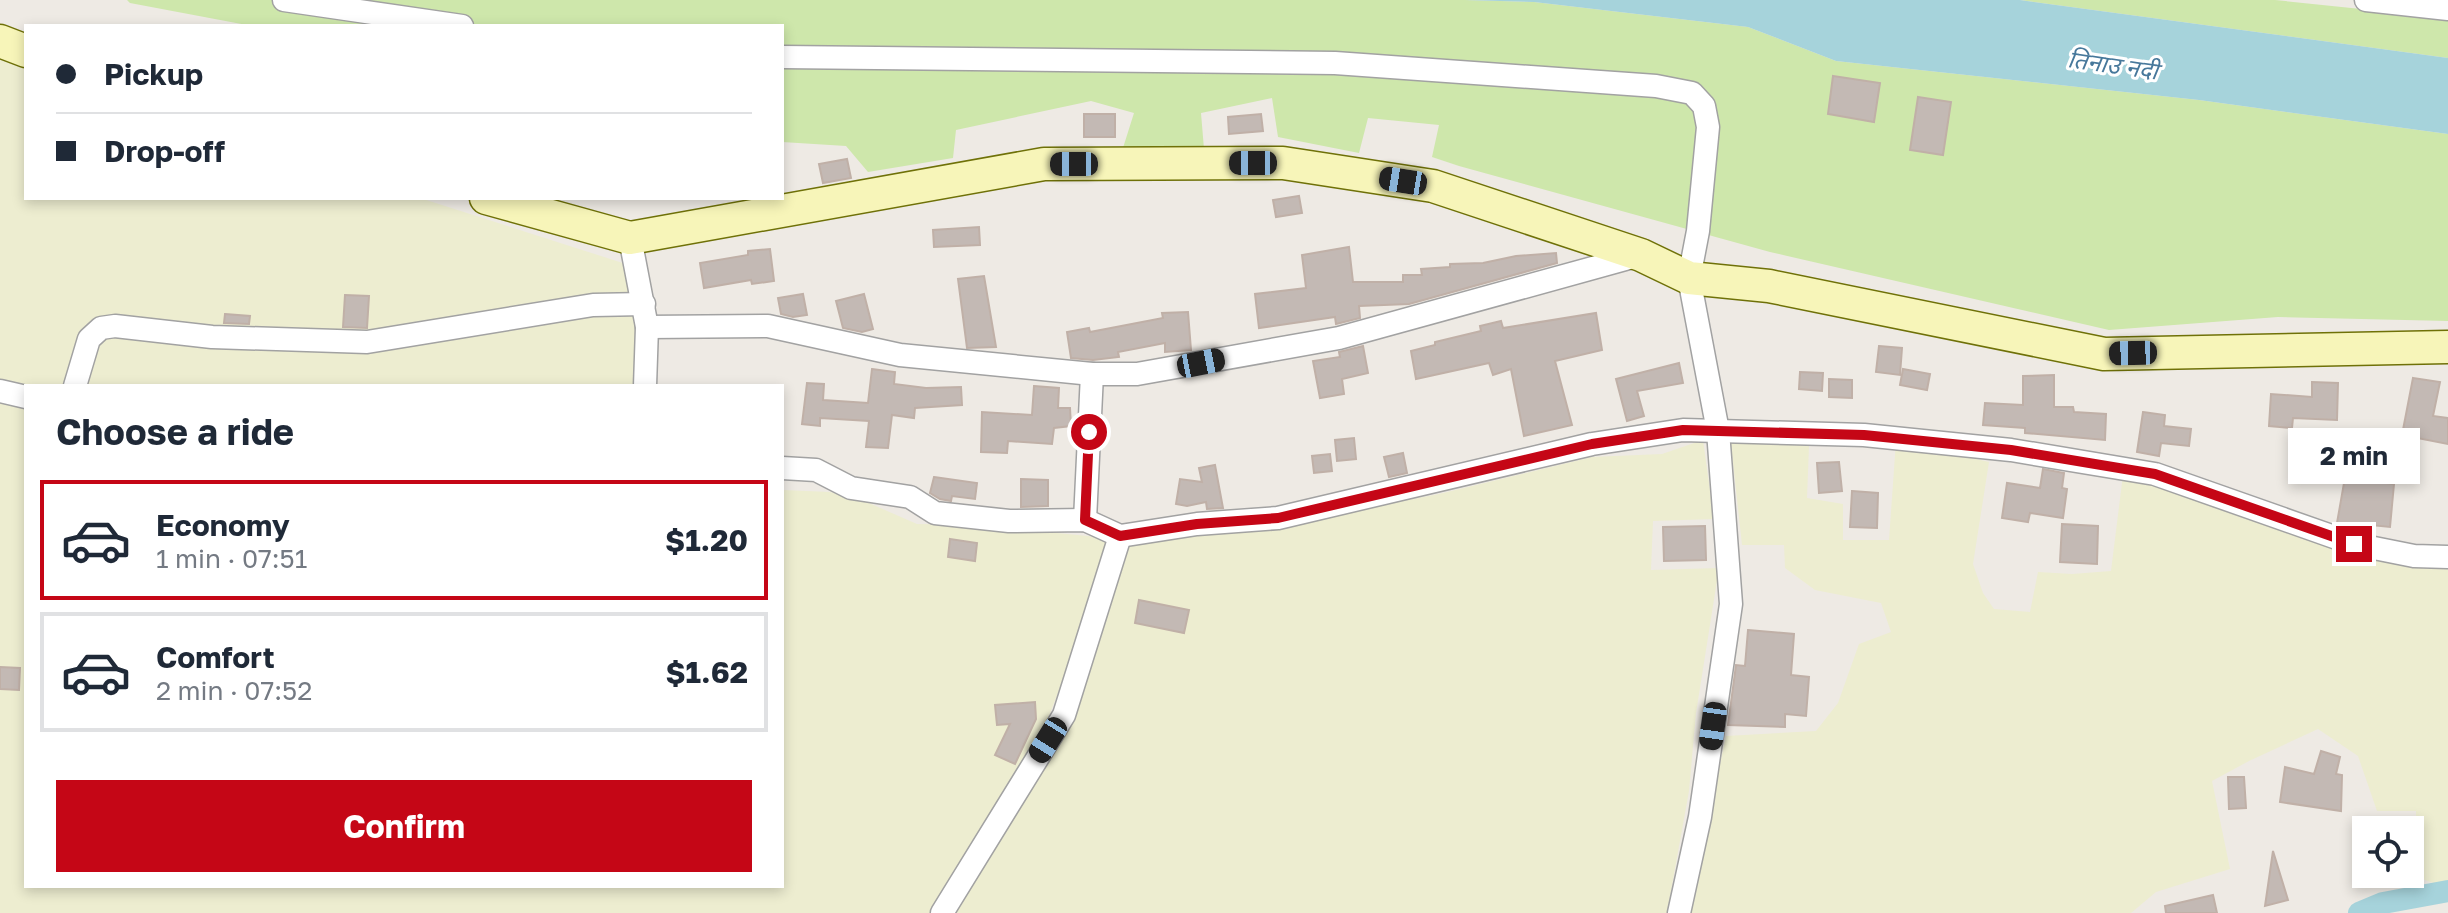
<!DOCTYPE html>
<meta charset="utf-8">
<style>
body{margin:0;font-family:"Golos Text","Noto Sans Devanagari",sans-serif;background:#f6f6f7;color:#1f2937;height:100vh;display:flex;flex-direction:column;font-size:30px;white-space:nowrap}
*{box-sizing:border-box;margin:0}
p{font-size:26px;color:#747a83}
.icon{flex:none;width:44px;height:44px;fill:none;stroke:currentColor;stroke-width:2;stroke-linecap:round;stroke-linejoin:round}
.map{position:relative;flex:1;overflow:hidden}
.side{position:absolute;left:24px;top:384px;width:760px;height:504px;display:flex;flex-direction:column;background:#fff;border-radius:0px;box-shadow:0 4px 12px #0003}
.side>*{flex:none}
.banner{position:absolute;left:24px;top:24px;width:760px;height:176px;border-radius:0px;box-shadow:0 4px 12px #0003;display:grid;align-content:center;height:176px;padding:0 32px;background:#fff}
.controls{position:absolute;left:2352px;top:816px;display:grid;gap:16px}
.controls a{display:grid;place-items:center;width:72px;height:72px;border-radius:0px;background:#fff;box-shadow:0 4px 12px #0003;font-size:40px}
.end{position:absolute;width:36px;height:36px;margin:-18px;border:10px solid #c50616;background:#fff;box-shadow:0 0 0 4px #fff}
.from{border-radius:50%}
.bubble{position:absolute;height:56px;border-radius:0px;background:#fff;box-shadow:0 4px 12px #0003;font-size:26px;font-weight:700;line-height:56px;text-align:center}
.car{position:absolute;width:24px;height:48px;margin:-24px -12px;border-radius:10px;box-shadow:0 0 6px 2px #0007;background:linear-gradient(#222 24%,#8ab4d8 0 40%,#222 0 76%,#8ab4d8 0 86%,#222 0)}
.banner b{display:flex;align-items:center;gap:28px;height:76px;font-size:30px}
.banner b+b{border-top:2px solid #e0e1e3}
.banner i{width:20px;height:20px;background:#1f2937}
ul{padding:0;list-style:none}
li{display:flex;align-items:center;gap:24px;height:120px;margin:0 16px 12px;padding:0 16px;border:4px solid #e0e1e3;border-radius:0px}
li div{flex:1}
li b{display:block;font-size:30px}
li em{font-style:normal;font-weight:700}
li.on{border-color:#c50616}
li>.icon{width:72px;height:72px;stroke-width:1.5}
h2{padding:0 32px;font-size:36px;line-height:96px}
.action{display:flex;gap:16px;margin-top:auto;padding:16px 32px}
.action a{flex:1;height:92px;border-radius:0px;background:#c50616;color:#fff;font-size:32px;font-weight:700;line-height:92px;text-align:center}
.map>svg:first-child{display:block}
.farmland{fill:#ededd0}
.grass{fill:#cee7ab}
.water{fill:#a6d3db}
.lines{fill:none;stroke-linecap:round;stroke-linejoin:round}
.canal{stroke:#a6d3db;stroke-width:22}
.building{fill:#c3b9b4;stroke:#c0b0a7;stroke-width:2}
.street-casing{stroke:#a2a2a2;stroke-width:25}
.secondary-casing{stroke:#6f7108;stroke-width:35}
.street{stroke:#fff;stroke-width:22}
.secondary{stroke:#f7f5b9;stroke-width:32}
.route{stroke:#c50616;stroke-width:10}
.labels{text-anchor:middle;dominant-baseline:central;stroke-width:6;stroke-linejoin:round;paint-order:stroke}
.water-label{font-size:24px;font-style:italic;fill:#47789b;stroke:#fff}
</style>
<div class="map">
<svg width="2448" height="913" viewBox="0 0 2448 913">
<rect width="100%" height="100%" fill="#eeeae4"/>
<g class="farmland">
<polygon points="0,51 26,60 26,198 420,198 629,265 636,297 638,386 26,386 26,886 782,886 782,490 830,492 862,500 917,524 975,525 1108,538 1076,647 1041,736 936,913 0,913"/>
<polygon points="1730,435 1809,446 1807,498 1843,504 1843,540 1889,540 1896,441 1989,462 1973,564 1983,593 1994,609 2030,612 2038,572 2072,574 2111,571 2123,475 2448,561 2448,888 2416,877 2416,811 2377,811 2358,756 2318,729 2249,761 2212,781 2230,869 2156,892 2131,913 1688,913 1726,736 1816,731 1838,703 1859,644 1891,632 1881,603 1815,590 1785,568 1784,545 1742,545"/>
<polygon points="1703,440 1714,519 1653,521 1651,570 1719,568 1696,713 1689,791 1667,913 952,913 1083,691 1104,611 1131,538 1269,527 1439,494 1592,457 1662,454"/>
</g>
<g class="grass">
<polygon points="127,0 1465,0 1534,2 1748,27 1836,61 2199,100 2448,134 2448,321 2278,317 2109,330 1770,252 1459,166 1432,157 1439,125 1368,118 1359,153 1278,137 1272,98 1201,113 1204,149 1122,151 1134,113 1091,101 956,130 953,158 868,172 846,146 782,142 782,26 252,26 130,3"/>
<polygon points="2020,0 2275,0 2448,18 2448,58"/>
</g>
<polygon class="water" points="1465,0 2020,0 2448,58 2448,134 2199,100 1836,61 1748,27 1534,2"/>
<g class="lines">
<polyline class="canal" points="2359,913 2383,903 2448,891"/>
</g>
<g class="building">
<polygon points="1833,76 1880,83 1874,122 1828,114"/>
<polygon points="1918,97 1951,102 1943,155 1910,150"/>
<rect x="1084" y="114" width="31" height="23"/>
<polygon points="1261,114 1263,131 1229,134 1228,117"/>
<polygon points="847,159 851,178 823,183 819,164"/>
<polygon points="1299,196 1302,213 1276,217 1273,200"/>
<polygon points="979,227 980,245 934,247 933,230"/>
<polygon points="1349,247 1353,282 1403,282 1403,275 1422,275 1421,269 1450,267 1450,264 1483,263 1516,256 1556,253 1557,263 1409,304 1359,306 1360,318 1336,324 1335,317 1259,328 1255,294 1306,288 1302,255"/>
<polygon points="770,249 774,281 752,284 751,280 704,288 700,263 748,255 748,251"/>
<polygon points="984,276 996,347 967,348 958,279"/>
<polygon points="803,294 807,315 793,317 781,314 778,298"/>
<polygon points="864,294 873,329 862,332 843,328 836,301"/>
<polygon points="345,295 369,296 367,328 343,327"/>
<polygon points="1188,312 1191,350 1165,352 1165,343 1118,352 1119,357 1093,360 1071,358 1067,332 1089,328 1090,332 1163,318 1162,313"/>
<polygon points="1596,313 1602,350 1555,361 1572,425 1524,436 1511,369 1493,375 1489,363 1416,379 1411,351 1435,345 1435,342 1481,331 1480,326 1501,321 1503,328"/>
<polygon points="225,314 250,316 249,324 224,323"/>
<polygon points="1363,346 1368,373 1342,379 1344,394 1320,398 1313,361 1340,357 1339,352"/>
<polygon points="1879,346 1902,348 1900,375 1876,372"/>
<polygon points="1679,363 1683,383 1637,391 1644,416 1627,421 1616,379"/>
<polygon points="872,369 895,372 894,384 926,388 961,387 962,405 915,408 914,418 892,415 888,448 866,447 869,421 820,418 820,426 802,424 807,383 824,384 823,400 868,403"/>
<polygon points="1903,369 1930,374 1927,390 1900,385"/>
<polygon points="1800,372 1823,373 1822,391 1799,389"/>
<polygon points="2054,375 2054,407 2073,407 2074,412 2106,414 2105,440 2025,433 2025,428 1983,425 1985,403 2023,405 2023,376"/>
<polygon points="2413,378 2440,382 2433,416 2448,418 2448,444 2402,435"/>
<polygon points="1829,379 1852,380 1852,398 1829,397"/>
<polygon points="2312,382 2338,383 2337,420 2293,418 2292,428 2269,426 2271,394 2312,397"/>
<polygon points="1034,386 1059,388 1058,408 1070,408 1071,426 1054,428 1052,444 1008,441 1007,453 981,452 982,412 1032,415"/>
<polygon points="2143,412 2165,415 2164,426 2191,429 2189,446 2161,443 2159,456 2137,452"/>
<polygon points="1354,438 1356,459 1337,461 1335,440"/>
<polygon points="1403,453 1407,473 1389,477 1384,457"/>
<polygon points="1330,454 1332,471 1314,473 1312,456"/>
<polygon points="1839,462 1842,491 1819,493 1817,463"/>
<polygon points="1215,465 1223,508 1207,509 1206,502 1187,506 1176,504 1180,479 1202,482 1199,468"/>
<polygon points="2347,466 2371,470 2369,481 2394,484 2390,527 2361,524 2361,527 2337,523"/>
<polygon points="2043,469 2064,473 2062,488 2067,489 2063,518 2030,513 2028,522 2002,518 2007,483 2040,488"/>
<polygon points="934,477 977,483 975,499 952,496 951,501 940,499 930,493"/>
<polygon points="1021,479 1048,480 1048,506 1021,507"/>
<polygon points="1852,491 1878,493 1877,528 1850,527"/>
<polygon points="2062,524 2098,526 2097,564 2060,562"/>
<polygon points="1705,526 1706,560 1664,561 1663,527"/>
<polygon points="950,539 977,543 975,561 948,557"/>
<polygon points="1139,600 1189,610 1184,633 1135,623"/>
<polygon points="1748,630 1794,634 1791,675 1809,677 1806,716 1785,714 1785,727 1728,725 1736,665 1745,666"/>
<polygon points="0,667 20,668 19,690 0,689"/>
<polygon points="1035,702 1036,719 1015,764 995,755 1010,724 997,725 995,705"/>
<polygon points="2321,751 2340,757 2336,774 2342,775 2341,811 2280,802 2285,767 2314,774"/>
<polygon points="2228,777 2244,777 2246,808 2229,809"/>
<polygon points="2273,851 2288,900 2265,906"/>
<polygon points="2213,895 2217,913 2166,913 2165,906"/>
</g>
<g class="lines">
<defs>
<g id="street">
<polyline points="284,0 462,26"/>
<polyline points="2366,0 2448,9"/>
<polyline points="782,57 1335,63 1656,86 1692,93 1704,106 1708,127 1698,231 1689,278 1718,431 1731,604 1700,817 1679,913"/>
<polyline points="630,238 647,327 645,386"/>
<polyline points="647,327 768,326 900,355 1092,374 1137,374 1339,338 1640,255"/>
<polyline points="75,386 89,339 101,328 115,326 212,337 367,342 593,305 644,304"/>
<polyline points="0,391 26,397"/>
<polyline points="782,468 816,470 851,488 910,497 935,513 1009,521 1085,520 1120,536 1197,524 1278,518 1592,444 1683,430 1864,435 2011,450 2155,474 2354,544 2414,556 2448,557"/>
<polyline points="1085,520 1092,374"/>
<polyline points="942,913 1064,715 1120,536"/>
</g>
<g id="secondary">
<polyline points="0,41 26,51"/>
<polyline points="486,198 630,238 1044,164 1283,163 1433,186 1641,255 1689,278 1769,286 2104,354 2448,347"/>
</g>
</defs>
<use href="#street" class="street-casing"/>
<use href="#secondary" class="secondary-casing"/>
<use href="#street" class="street"/>
<use href="#secondary" class="secondary"/>
</g>
<g class="lines">
<polyline class="route" points="1089,432 1085,520 1120,536 1197,524 1278,518 1592,444 1683,430 1864,435 2011,450 2155,474 2354,544"/>
</g>
<g class="labels">
<g class="water-label">
<text transform="translate(2113 64) rotate(8)">तिनाउ नदी</text>
</g>
</g>
</svg>
<div class="controls">
<a><svg class="icon" aria-label="locate" viewBox="0 0 24 24"><circle cx="12" cy="12" r="6"/><path d="M12 2v4M12 18v4M2 12h4M18 12h4"/></svg></a>
</div>
<i class="end from" style="left:1089px;top:432px"></i>
<i class="end" style="left:2354px;top:544px"></i>
<div class="bubble" style="left:2288px;top:428px;width:132px">2 min</div>
<i class="car" style="left:1253px;top:163px;rotate:270deg"></i>
<i class="car" style="left:1074px;top:164px;rotate:270deg"></i>
<i class="car" style="left:1403px;top:181px;rotate:279deg"></i>
<i class="car" style="left:2133px;top:353px;rotate:269deg"></i>
<i class="car" style="left:1201px;top:363px;rotate:79deg"></i>
<i class="car" style="left:1713px;top:726px;rotate:188deg"></i>
<i class="car" style="left:1048px;top:740px;rotate:212deg"></i>
<div class="banner">
<b><i class="from"></i>Pickup</b>
<b><i></i>Drop-off</b>
</div>
<section class="side">
<h2>Choose a ride</h2>
<ul>
<li class="on"><svg class="icon" aria-label="car" viewBox="0 0 24 24"><path d="M5 17H2v-5l4-1 3-4h7l3 4 3 1v5h-3M9 17h6M6 11h13"/><circle cx="7" cy="17" r="2"/><circle cx="17" cy="17" r="2"/></svg><div><b>Economy</b><p>1 min · 07:51</p></div><em>$1.20</em></li>
<li><svg class="icon" aria-label="car" viewBox="0 0 24 24"><path d="M5 17H2v-5l4-1 3-4h7l3 4 3 1v5h-3M9 17h6M6 11h13"/><circle cx="7" cy="17" r="2"/><circle cx="17" cy="17" r="2"/></svg><div><b>Comfort</b><p>2 min · 07:52</p></div><em>$1.62</em></li>
</ul>
<div class="action"><a>Confirm</a></div>
</section>
</div>
